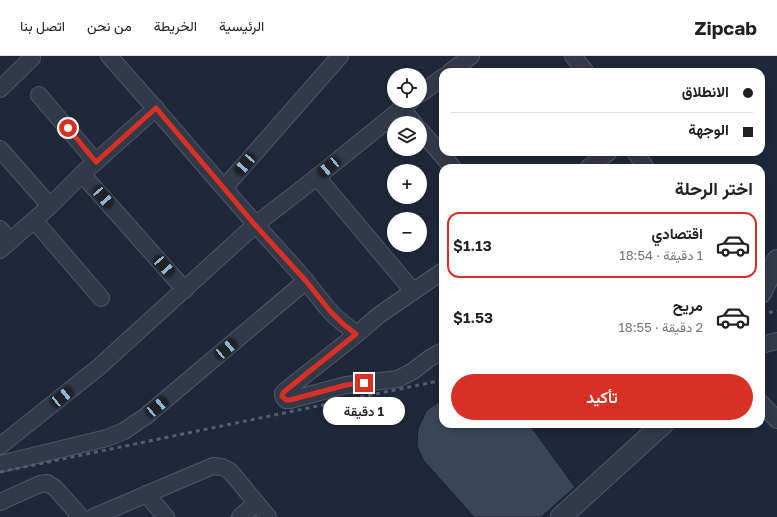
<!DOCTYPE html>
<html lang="ar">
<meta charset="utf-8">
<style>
body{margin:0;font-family:"Golos Text",Vazirmatn,sans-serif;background:#f2f2f2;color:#202124;direction:rtl;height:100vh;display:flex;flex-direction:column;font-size:15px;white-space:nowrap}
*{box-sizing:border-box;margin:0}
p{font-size:13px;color:#757577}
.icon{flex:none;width:22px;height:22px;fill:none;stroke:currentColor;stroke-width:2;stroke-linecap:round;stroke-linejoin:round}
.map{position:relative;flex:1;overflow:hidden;direction:ltr}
.panel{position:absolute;left:439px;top:108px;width:326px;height:264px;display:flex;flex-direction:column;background:#fff;border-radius:12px;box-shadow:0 2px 6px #0003;direction:rtl}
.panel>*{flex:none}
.guide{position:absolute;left:439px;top:12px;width:326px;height:88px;border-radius:12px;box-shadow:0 2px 6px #0003;direction:rtl;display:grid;align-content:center;height:88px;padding:0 12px;background:#fff}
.controls{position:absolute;left:387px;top:12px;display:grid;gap:8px}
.controls a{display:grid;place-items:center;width:40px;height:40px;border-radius:50%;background:#fff;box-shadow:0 2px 6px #0003;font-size:20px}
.end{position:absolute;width:18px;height:18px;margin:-9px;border:5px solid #d93025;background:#fff;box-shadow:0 0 0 2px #fff}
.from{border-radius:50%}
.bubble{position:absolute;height:28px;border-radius:14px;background:#fff;box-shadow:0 2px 6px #0003;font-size:13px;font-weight:600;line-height:28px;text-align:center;direction:rtl}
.car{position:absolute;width:12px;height:24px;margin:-12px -6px;border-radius:5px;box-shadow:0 0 3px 1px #0007;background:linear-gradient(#222 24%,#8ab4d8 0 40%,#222 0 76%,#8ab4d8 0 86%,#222 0)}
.guide b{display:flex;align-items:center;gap:14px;height:38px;font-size:15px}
.guide b+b{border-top:1px solid #e0e0e0}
.guide i{width:10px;height:10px;background:#202124}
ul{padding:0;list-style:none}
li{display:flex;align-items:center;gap:12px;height:66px;margin:0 8px 6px;padding:0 4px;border:2px solid transparent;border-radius:12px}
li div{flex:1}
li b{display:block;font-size:15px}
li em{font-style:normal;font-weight:600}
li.selected{border-color:#d93025}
li>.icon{width:36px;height:36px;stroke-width:1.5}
h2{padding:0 12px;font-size:18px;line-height:48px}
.cta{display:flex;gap:8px;margin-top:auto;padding:8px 12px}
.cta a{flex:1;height:46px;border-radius:24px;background:#d93025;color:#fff;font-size:16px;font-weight:600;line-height:46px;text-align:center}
header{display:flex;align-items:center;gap:24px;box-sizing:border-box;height:56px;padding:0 20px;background:#fff;border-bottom:1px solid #e0e0e0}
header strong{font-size:19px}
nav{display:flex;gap:22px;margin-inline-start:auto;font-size:14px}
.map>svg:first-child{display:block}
.building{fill:#3a4559;stroke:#1a212f}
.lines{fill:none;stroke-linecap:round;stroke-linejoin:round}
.minor-casing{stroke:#505767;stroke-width:18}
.tertiary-casing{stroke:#505767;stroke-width:22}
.minor{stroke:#323a49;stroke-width:16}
.tertiary{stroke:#323a49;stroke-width:20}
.rail{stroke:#535d71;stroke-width:3;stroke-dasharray:4 4;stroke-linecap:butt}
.route{stroke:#d93025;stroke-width:5}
</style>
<header>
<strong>Zipcab</strong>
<nav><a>الرئيسية</a><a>الخريطة</a><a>من نحن</a><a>اتصل بنا</a></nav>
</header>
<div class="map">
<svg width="777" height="461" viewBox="0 0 777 461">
<rect width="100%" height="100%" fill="#1e2839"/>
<polygon class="building" points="443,343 443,368 529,368 575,431 541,461 474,461 423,404 417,390 418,373 426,355"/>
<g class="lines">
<defs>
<g id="minor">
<path d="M109 0C171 69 230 141 293 210 306 224 317 240 329 254 337 264 347 270 357 278L379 259 443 215"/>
<polyline points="573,0 586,16"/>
<polyline points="450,16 471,0"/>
<polyline points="0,33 32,2"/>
<polyline points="420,38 443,21"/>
<polyline points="39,39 96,106"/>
<polyline points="401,52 414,67"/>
<polyline points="420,74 453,112"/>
<polyline points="0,93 50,150"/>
<polyline points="635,96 646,112"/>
<polyline points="588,112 609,96"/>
<polyline points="82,118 185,234"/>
<polyline points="317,121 413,235"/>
<polyline points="224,132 340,0"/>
<polyline points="34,164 101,242"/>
<polyline points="0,173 10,185"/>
<polyline points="0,194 50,150 82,118 156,52"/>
<polyline points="357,278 285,335 283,337 283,340 286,344 290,344 346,329 398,323 413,315 430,302 443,295"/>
<polyline points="761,289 777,285"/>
<polyline points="761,347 777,364"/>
<polyline points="0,390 99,311 255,169 317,121 411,45"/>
<polyline points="0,408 107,382 124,375 146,360 306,225"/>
<polyline points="146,438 166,461"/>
<polyline points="0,446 40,428 47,427 55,432 81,461"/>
<polyline points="93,461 213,410 222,411 230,415 268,461"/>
<polyline points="240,461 256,447"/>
</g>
<g id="tertiary">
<polyline points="761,237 777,204"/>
<polyline points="561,461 663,368"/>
</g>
</defs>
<use href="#minor" class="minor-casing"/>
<use href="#tertiary" class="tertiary-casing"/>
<use href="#minor" class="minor"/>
<use href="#tertiary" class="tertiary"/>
<g class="rail">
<polyline points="761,258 777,255"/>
<polyline points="0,416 443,324"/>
</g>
</g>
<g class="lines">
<polyline class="route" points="68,72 96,106 156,52 255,169 306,225 330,255 343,268 356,278 285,335 283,337 282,340 286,344 290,344 346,329 364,327"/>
</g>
</svg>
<div class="controls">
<a><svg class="icon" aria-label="locate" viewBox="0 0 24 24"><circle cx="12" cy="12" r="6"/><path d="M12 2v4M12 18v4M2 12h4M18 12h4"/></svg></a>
<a><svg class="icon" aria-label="layers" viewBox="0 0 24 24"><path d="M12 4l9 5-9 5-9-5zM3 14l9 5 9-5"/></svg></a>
<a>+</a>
<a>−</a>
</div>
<i class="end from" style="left:68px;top:72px"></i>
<i class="end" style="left:364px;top:327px"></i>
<div class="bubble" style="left:323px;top:341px;width:82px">1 دقيقة</div>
<i class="car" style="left:245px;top:108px;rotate:221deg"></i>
<i class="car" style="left:329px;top:111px;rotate:230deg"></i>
<i class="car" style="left:103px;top:141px;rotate:139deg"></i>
<i class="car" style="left:164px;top:210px;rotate:138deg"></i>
<i class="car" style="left:226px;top:293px;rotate:50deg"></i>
<i class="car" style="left:62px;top:341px;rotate:51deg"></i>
<i class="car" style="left:157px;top:351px;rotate:50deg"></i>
<div class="guide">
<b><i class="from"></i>الانطلاق</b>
<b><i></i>الوجهة</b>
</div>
<section class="panel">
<h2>اختر الرحلة</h2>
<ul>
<li class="selected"><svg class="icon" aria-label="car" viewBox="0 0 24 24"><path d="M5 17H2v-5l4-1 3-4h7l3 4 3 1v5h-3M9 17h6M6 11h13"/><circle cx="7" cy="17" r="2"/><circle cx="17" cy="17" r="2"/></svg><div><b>اقتصادي</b><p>1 دقيقة · 18:54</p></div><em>$1.13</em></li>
<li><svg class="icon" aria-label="car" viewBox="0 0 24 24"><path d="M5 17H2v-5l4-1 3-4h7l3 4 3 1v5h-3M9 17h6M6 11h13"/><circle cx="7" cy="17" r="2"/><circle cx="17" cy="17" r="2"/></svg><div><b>مريح</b><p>2 دقيقة · 18:55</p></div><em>$1.53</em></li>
</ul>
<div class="cta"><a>تأكيد</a></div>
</section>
</div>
